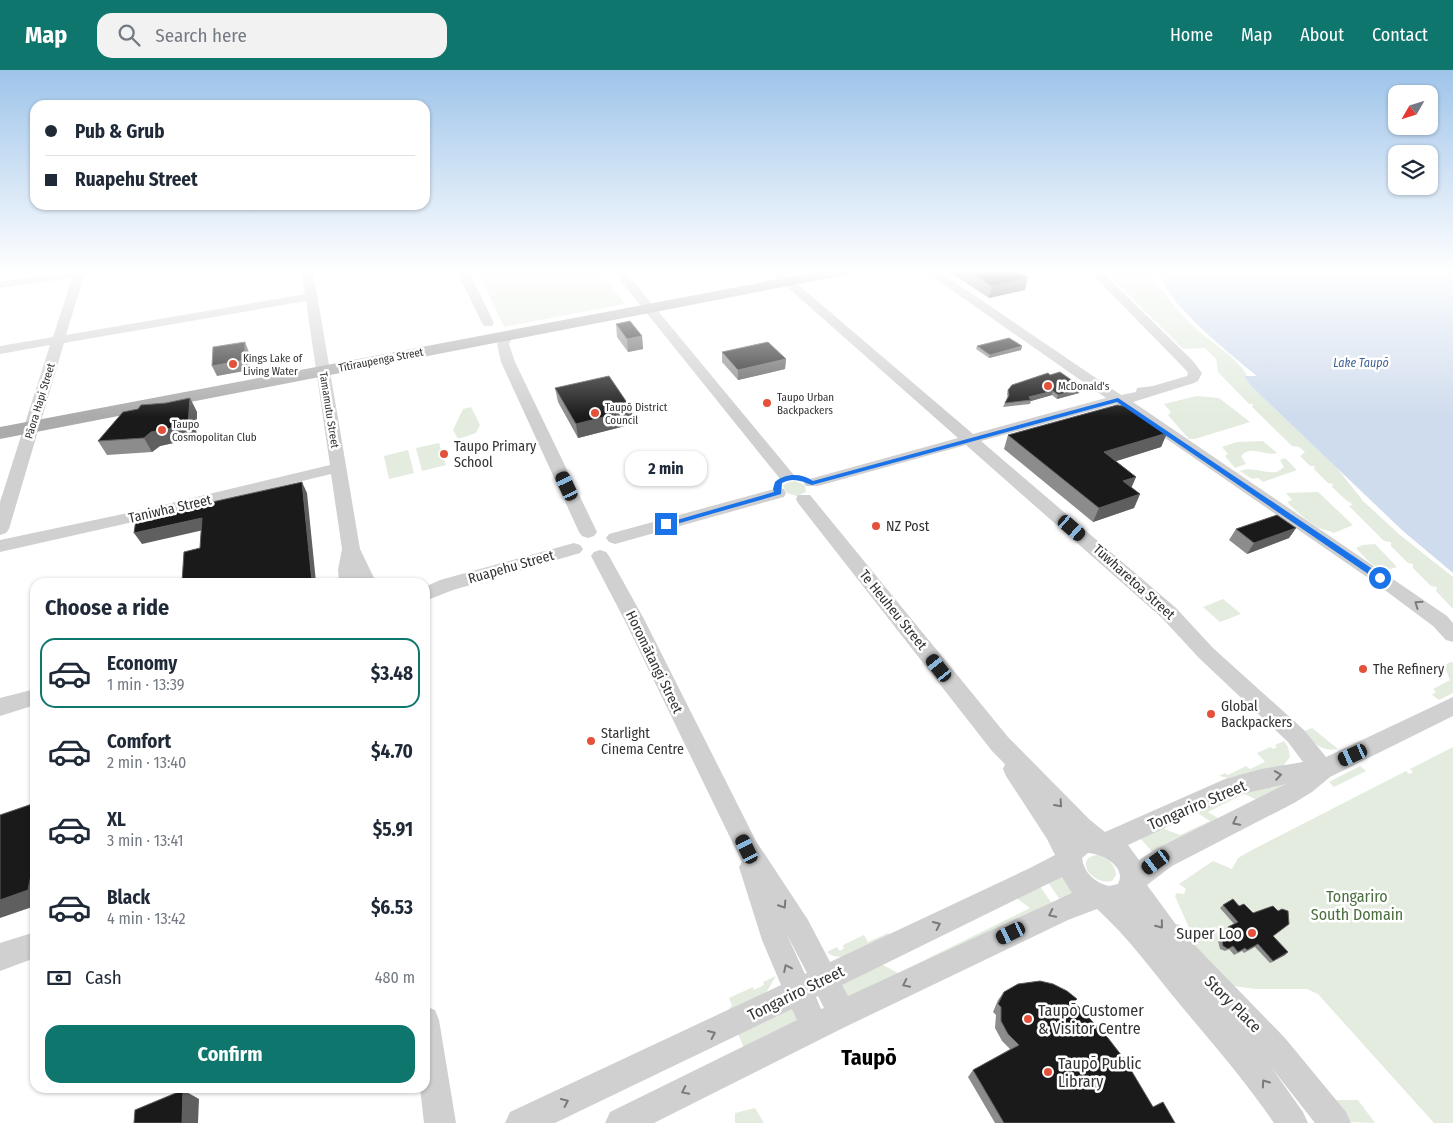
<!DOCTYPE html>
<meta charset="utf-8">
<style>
body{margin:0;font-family:"Fira Sans Condensed",sans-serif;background:#f2f2f3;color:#1f2937;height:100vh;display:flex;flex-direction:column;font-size:19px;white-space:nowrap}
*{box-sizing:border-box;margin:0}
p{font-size:16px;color:#747a83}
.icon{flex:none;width:28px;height:28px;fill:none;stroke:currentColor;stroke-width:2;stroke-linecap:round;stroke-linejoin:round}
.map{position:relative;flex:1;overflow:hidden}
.details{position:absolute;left:30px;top:508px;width:400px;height:515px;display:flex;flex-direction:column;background:#fff;border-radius:15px;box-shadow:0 1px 4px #0004}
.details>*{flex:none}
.guide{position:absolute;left:30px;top:30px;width:400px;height:110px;border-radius:15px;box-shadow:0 1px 4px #0004;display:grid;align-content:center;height:110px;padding:0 15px;background:#fff}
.needle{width:32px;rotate:231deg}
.buttons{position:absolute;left:1388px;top:15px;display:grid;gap:10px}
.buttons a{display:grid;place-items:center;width:50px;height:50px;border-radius:10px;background:#fff;box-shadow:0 1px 4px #0004;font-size:25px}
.end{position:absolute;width:22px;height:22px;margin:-11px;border:6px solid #1a73e8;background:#fff;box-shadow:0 0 0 2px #fff}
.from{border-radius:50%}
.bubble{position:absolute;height:35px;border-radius:15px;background:#fff;box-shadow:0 1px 4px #0004;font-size:16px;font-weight:700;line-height:35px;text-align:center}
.car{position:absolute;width:15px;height:30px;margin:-15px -8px;border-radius:6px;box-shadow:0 0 4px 1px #0007;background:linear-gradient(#222 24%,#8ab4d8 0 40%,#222 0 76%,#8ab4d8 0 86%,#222 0)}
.guide b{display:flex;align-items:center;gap:18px;height:48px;font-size:19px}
.guide b+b{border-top:1px solid #e0e1e3}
.guide i{width:12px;height:12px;background:#1f2937}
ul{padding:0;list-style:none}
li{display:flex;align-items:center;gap:15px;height:70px;margin:0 10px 8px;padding:0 5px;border:2px solid transparent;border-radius:15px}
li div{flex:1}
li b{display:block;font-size:19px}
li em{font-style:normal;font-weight:700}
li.selected{border-color:#0f766e}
li>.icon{width:45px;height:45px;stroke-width:1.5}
h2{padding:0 15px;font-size:22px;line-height:60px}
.pay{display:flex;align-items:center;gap:12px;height:55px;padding:0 15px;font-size:19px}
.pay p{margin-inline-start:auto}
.button{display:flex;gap:10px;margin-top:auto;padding:10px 15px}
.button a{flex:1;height:58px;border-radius:15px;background:#0f766e;color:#fff;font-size:20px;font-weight:700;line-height:58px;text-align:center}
header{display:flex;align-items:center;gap:30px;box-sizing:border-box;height:70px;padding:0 25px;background:#0f766e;color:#fff}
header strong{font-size:24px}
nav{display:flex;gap:28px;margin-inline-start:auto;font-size:18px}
.search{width:350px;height:45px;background:#f2f2f3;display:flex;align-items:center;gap:12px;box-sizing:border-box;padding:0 18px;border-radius:15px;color:#747a83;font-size:19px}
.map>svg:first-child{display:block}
.green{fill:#e3ecdf}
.water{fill:#cfdced}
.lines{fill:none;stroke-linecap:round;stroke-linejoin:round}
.minor{fill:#d0d0d0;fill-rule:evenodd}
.major{fill:#ababab;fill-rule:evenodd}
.wall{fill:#8c8c8c}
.shaded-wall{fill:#5f5f5f}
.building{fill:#1a1a1a;stroke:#5f5f5f}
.oneway{stroke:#7a7a7a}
.route{fill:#1a73e8}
.poi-dot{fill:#e4513b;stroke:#fff;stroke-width:2}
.labels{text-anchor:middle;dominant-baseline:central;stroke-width:5;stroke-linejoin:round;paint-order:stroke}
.far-poi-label{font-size:11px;fill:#333;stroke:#fff;text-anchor:start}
.far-street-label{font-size:11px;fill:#333;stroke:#fff}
.far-water-label{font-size:12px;font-style:italic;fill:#406396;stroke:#fff}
.poi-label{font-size:14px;fill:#333;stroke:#fff;text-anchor:start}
.street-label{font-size:14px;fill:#333;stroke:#fff}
.near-street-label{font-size:16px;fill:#333;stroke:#fff}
.near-park-label{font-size:16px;fill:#4c6f40;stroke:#fff}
.near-poi-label{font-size:16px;fill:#333;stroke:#fff;text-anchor:start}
.near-district-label{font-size:22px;font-weight:bold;fill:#000;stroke:#fff}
</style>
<header>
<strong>Map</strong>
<div class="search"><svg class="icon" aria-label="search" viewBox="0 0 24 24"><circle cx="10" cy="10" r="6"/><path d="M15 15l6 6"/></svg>Search here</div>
<nav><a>Home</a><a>Map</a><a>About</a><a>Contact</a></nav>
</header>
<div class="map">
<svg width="1453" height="1053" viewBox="0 0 1453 1053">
<rect width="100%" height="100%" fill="#fff"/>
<g class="green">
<polygon points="477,200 599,200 625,234 504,257"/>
<path d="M1104 200H1147C1160 219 1175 238 1192 255 1208 271 1236 286 1247 305L1245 306 1252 317 1337 398 1363 431 1400 465 1453 507V539L1436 521 1437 517 1431 516 1413 498V494L1408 493 1391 476V472L1384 471 1349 436 1352 435 1351 433 1347 431 1332 417 1333 414 1328 413 1314 399 1315 396H1310L1300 386 1305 382 1299 377 1292 376 1252 337 1253 334H1249L1218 302 1216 289 1205 278 1183 279Z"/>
<polygon points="1197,326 1219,328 1250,352 1195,369 1189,369 1168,345 1171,342 1164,334"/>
<polygon points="471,337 480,355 476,363 458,369 453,360 463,339"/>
<path d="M1263 371 1277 383C1265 387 1251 374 1241 386L1246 394 1235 398 1225 386 1228 384 1222 377 1237 372Z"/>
<polygon points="439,373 446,395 422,401 416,378"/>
<polygon points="408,380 414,403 389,409 384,386"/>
<path d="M1285 388 1297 400 1263 412 1258 408 1252 409 1240 401C1253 396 1263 404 1277 402L1284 397 1280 390Z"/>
<polygon points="794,411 805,415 806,422 797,426 787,423 783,416 787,413"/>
<path d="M1318 422 1353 455 1334 463C1329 460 1324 460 1319 458 1307 451 1297 442 1287 432L1292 430 1286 423Z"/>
<polygon points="1375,474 1397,497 1383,501 1369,492 1356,478 1363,475"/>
<polygon points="1223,529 1241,544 1220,552 1203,537"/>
<polygon points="1451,592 1453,592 1453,623 1439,630 1432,625 1436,622 1433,619 1450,610 1444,595"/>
<path d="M1312 658 1338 679C1322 683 1312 671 1302 662Z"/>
<polygon points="1284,671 1288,677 1290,687 1283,696 1228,708 1219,706 1225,703 1228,705 1246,696 1250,699 1265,692 1257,683 1270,677 1273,679 1277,677 1275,675"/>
<polygon points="1453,677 1453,1053 1434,1053 1326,933 1318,924 1307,919 1255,919 1234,916 1174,854 1179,854 1186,859 1189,858 1175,826 1177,823 1184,824 1186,819 1179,814 1213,791 1232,799 1238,788 1252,780 1406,701 1409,704 1413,702 1410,699"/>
<polygon points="1360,696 1366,701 1334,717 1329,712"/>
<polygon points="1293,710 1260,731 1244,724 1208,742 1221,750 1155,785 1139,767 1162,758 1180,765 1210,751 1196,742 1229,724"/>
<path d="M1097 785C1107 788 1115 793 1116 805L1112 811C1092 816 1073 788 1097 785Z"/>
<polygon points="1063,802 1077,823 1061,831 1047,811"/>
<polygon points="1039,815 1053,835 844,928 841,911 881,894 898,903 1030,838 1015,827"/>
<path d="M888 863 892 869C876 876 842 896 827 882L837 877 840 881 844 878 843 875 864 865 868 872Z"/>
<polygon points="776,906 764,926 732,945 729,938 732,936 729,928 753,917 754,920 764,915 763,912"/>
<polygon points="793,938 800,950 747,985 736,959"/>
<polygon points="1335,1030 1358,1030 1375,1053 1348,1052"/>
<polygon points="755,1038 764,1053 735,1053 735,1043"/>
</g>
<path class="water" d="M1157 200H1453V503L1403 461 1252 317 1244 306H1257C1235 288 1161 230 1161 202Z"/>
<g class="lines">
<g class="minor">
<polygon points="79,200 109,200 103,203 84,206 66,265 305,224 301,200 313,200 360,479 376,512 358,512 357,510 357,512 339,512 338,500 342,479 331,404 142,450 0,482 0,470 142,440 330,395 306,231 64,273 9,459 6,463 0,465 0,432 50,275 0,284 0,276 53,267 72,208 0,218 0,212"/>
<polygon points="456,200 468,200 494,253 492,256 484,256 482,253"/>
<polygon points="612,200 624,200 793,404 795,407 793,410 781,410"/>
<path d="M768 200H781L973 364 1106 328 923 200H937L1121 325 1136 322 1137 318 1153 316 1187 306 1188 303 1183 297 1088 200H1100L1193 291 1202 303 1198 311 1194 313 1133 332 1447 546 1453 553V572L1446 570 1433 556 1374 512 1116 334 981 371 1176 538 1213 578 1304 660 1326 687 1453 627V646L1330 707 1312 722 1294 733 1172 796 1147 815 1180 860 1285 968 1346 1042 1351 1053H1315L1271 997 1303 1042 1308 1053H1274C1246 1012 1214 975 1182 937 1154 903 1129 868 1097 839L1068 850 841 959 654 1053H605L610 1042 797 950 792 939 555 1053H505L510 1042 781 915 762 870 739 797 742 792 624 549 591 486 594 482 600 480 606 482 609 486 644 549 756 771 808 850 830 892 1030 798 1055 785 1047 769 1006 706 1003 699 1005 694 992 681 798 433 796 429 798 425H810L1008 667 1090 750 1105 762 1225 709 1261 699 1303 692 1288 672 1199 588 1162 548 966 375 818 416H806L804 413 806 410 958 368ZM1286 714 1154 780 1139 790 1128 775 1233 726ZM1088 783C1103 784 1127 797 1118 814L1109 816C1095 813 1084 803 1082 788ZM1062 807 1072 823 848 926 842 915ZM786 863 807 903 805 904ZM818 926 824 938 821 939 816 927Z"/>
<polygon points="507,262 513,266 509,274 515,292 597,462 594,466 588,468 582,466 579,462 501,292 497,274 503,263"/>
<polygon points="778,418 784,419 786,423 784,427 615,474 609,472 606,468 609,464"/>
<polygon points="574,473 580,475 583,479 580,483 453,520 425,531 425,517 440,510"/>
<polygon points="35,619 35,635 0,646 0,628"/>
<polygon points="35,862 35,888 0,901 0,873"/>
<polygon points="425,936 435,940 439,950 456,1053 424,1053 420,1018 425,1018"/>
</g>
<polygon class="major" points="827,200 857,200 850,204 0,369 0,357"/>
</g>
<g class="wall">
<polygon points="946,200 1017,200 1025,220 989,228"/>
<polygon points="616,254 642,266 643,279 628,282 617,267"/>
<polygon points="977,276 1022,276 1021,280 989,288 976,279"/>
<polygon points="722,282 786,289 785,299 738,310 722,292"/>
<polygon points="1050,305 1080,316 1079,318 1080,319 1079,323 1057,329 1052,325 1031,331 1030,334 1003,337 1005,333 1008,328 1007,324 1008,320"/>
<polygon points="555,318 633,354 578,368 558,332"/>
<polygon points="190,328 197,342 196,368 160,376 152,382 107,385 98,371 166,333"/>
<polygon points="1167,363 1161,377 1115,391 1136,407 1131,417 1140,424 1134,438 1093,452 1004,379 1008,365"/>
<polygon points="1296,458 1289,468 1247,484 1229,470 1236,459"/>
<polygon points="1223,835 1239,836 1273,866 1288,882 1285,885 1270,893 1255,877 1244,883 1242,881 1234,885 1229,879 1225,881 1220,879 1217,867 1221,864 1226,861 1225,860 1228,857 1234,854 1220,838"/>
<polygon points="1004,922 1074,932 1153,1037 1175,1053 995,1053 968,1007 973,1000 1010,979 1002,971 995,958 996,945 993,942 998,930"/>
</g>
<g class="shaded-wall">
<polygon points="1028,208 1025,220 989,228 992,216"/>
<polygon points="642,266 643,279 628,282 627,269"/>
<polygon points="245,272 249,282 250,300 217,306 212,296"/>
<polygon points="1022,276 1021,280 989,288 990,285"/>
<polygon points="786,289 785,299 738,310 738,300"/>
<polygon points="1080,316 1079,319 1080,319 1079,323 1057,329 1058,325"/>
<polygon points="1053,321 1052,325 1031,331 1029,327"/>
<polygon points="190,328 197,342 196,368 160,376 152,382 144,368"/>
<polygon points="632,340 633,354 578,368 576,354"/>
<polygon points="1167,363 1161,377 1098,397 1104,382"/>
<polygon points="1136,407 1130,421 1123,411"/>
<polygon points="302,412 307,423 316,512 312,512"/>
<polygon points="1140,424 1134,438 1093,452 1099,438"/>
<polygon points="202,448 208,459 142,474 134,463"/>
<polygon points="1296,458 1289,468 1247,484 1254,473"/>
<polygon points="35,785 35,836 0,848 0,830"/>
<polygon points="1288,882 1285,885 1270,893 1273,891"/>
<polygon points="183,1020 199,1029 198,1053 182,1053"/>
</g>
<g class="building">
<polygon points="967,200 1015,200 1028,208 992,216"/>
<polygon points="630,251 642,266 627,269 616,254"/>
<polygon points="1009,268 1022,276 990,285 977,276"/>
<polygon points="245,272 245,290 212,296 213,277"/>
<polygon points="768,272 786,289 738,300 722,282"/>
<polygon points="1060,302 1080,316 1077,317 1080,319 1058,325 1053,321 1029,327 1031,330 1005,333 1009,325 1008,320 1012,315 1048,303 1050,305"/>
<polygon points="609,306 632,340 576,354 555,318"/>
<polygon points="190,328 188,355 151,362 144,368 98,371 123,342 138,339 141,335 166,333"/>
<polygon points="1117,335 1130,337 1167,363 1104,382 1136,407 1123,411 1140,424 1099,438 1008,365"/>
<polygon points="302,412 312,512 182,512 184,482 200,478 202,448 134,463 136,449"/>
<polygon points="1277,445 1296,458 1254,473 1236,459"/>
<polygon points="35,733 35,785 28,820 0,830 0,745"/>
<polygon points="1233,829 1239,836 1244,834 1253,843 1273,836 1278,841 1282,839 1288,841 1289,854 1273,866 1288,882 1273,891 1258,874 1247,880 1245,878 1238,882 1233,876 1228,879 1223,876 1221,864 1230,859 1228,857 1238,852 1223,835"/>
<polygon points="1040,911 1053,914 1067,921 1077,929 1074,932 1108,968 1125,990 1153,1037 1163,1032 1175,1053 1004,1053 973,1000 1019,975 1008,964 1001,951 1001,937 998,934 1004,922 1018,914"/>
<polygon points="183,1020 182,1053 134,1053 135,1040"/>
</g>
<defs><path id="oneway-chevron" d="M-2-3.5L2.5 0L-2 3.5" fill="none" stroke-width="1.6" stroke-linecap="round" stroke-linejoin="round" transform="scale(1.25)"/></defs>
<g class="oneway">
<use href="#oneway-chevron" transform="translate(1418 534) rotate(-145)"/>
<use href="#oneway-chevron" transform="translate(1278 705) rotate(-9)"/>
<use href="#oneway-chevron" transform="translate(1059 734) rotate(48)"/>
<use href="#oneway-chevron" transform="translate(1236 752) rotate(153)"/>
<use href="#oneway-chevron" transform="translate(783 835) rotate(57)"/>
<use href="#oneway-chevron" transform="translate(1052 844) rotate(154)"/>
<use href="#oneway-chevron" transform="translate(937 855) rotate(-25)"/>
<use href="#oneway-chevron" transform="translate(1160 855) rotate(51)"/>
<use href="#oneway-chevron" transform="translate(787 898) rotate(-116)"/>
<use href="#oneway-chevron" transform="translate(906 914) rotate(154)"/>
<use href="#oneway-chevron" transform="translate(712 964) rotate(-25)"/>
<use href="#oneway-chevron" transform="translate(1265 1013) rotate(-125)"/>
<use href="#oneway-chevron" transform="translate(685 1021) rotate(154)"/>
<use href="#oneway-chevron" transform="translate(565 1032) rotate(-25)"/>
</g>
<linearGradient id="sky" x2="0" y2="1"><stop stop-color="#9ec4ea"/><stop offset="0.58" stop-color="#fff"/><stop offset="1" stop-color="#fff" stop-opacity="0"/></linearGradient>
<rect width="1453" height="347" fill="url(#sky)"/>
<path class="route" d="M1118 328 1383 506V510H1377L1117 332 812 415C801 411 793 407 782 413L781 424 666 457 663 454 774 422 773 419 775 412C786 403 801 403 813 411Z"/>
<g class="poi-dot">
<circle cx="233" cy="294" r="5"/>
<circle cx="1048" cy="316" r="5"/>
<circle cx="767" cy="333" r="5"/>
<circle cx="595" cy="343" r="5"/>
<circle cx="162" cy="360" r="5"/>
<circle cx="444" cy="384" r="5"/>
<circle cx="876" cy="456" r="5"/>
<circle cx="1363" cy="599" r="5"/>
<circle cx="1211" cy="644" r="5"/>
<circle cx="591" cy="671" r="5"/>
<circle cx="1252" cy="863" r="5"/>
<circle cx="1028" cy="949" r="5"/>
<circle cx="1048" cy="1002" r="5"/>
</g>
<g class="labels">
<g class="far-poi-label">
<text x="243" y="288">Kings Lake of<tspan x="243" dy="13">Living Water</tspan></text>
<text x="1058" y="316">McDonald's</text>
<text x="777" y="327">Taupo Urban<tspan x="777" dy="13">Backpackers</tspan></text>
<text x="605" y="337">Taupō District<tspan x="605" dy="13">Council</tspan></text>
<text x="172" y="354">Taupo<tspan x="172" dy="13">Cosmopolitan Club</tspan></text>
</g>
<g class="far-street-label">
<text transform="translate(381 290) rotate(-11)">Tītīraupenga Street</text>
<text transform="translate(40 331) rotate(-73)">Pāora Hapi Street</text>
<text transform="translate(329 340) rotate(81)">Tamamutu Street</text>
</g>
<g class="far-water-label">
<text x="1361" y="293">Lake Taupō</text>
</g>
<g class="poi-label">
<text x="454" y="376">Taupo Primary<tspan x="454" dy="16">School</tspan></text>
<text x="886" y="456">NZ Post</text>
<text x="1373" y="599">The Refinery</text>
<text x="1221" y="636">Global<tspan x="1221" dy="16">Backpackers</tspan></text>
<text x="601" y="663">Starlight<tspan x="601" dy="16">Cinema Centre</tspan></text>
</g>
<g class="street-label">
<text transform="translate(170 439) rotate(-13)">Taniwha Street</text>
<text transform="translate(511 497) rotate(-16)">Ruapehu Street</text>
<text transform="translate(1134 512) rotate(42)">Tūwharetoa Street</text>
<text transform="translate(893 540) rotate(51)">Te Heuheu Street</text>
<text transform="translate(654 592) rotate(64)">Horomātangi Street</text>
</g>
<g class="near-street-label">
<text transform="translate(1197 735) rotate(-23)">Tongariro Street</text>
<text transform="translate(796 923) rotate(-26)">Tongariro Street</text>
<text transform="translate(1233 934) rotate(45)">Story Place</text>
</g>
<g class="near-park-label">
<text x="1357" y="826">Tongariro<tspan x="1357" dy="18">South Domain</tspan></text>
</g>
<g class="near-poi-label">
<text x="1242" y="863" text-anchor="end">Super Loo</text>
<text x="1038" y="940">Taupō Customer<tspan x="1038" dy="18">&amp; Visitor Centre</tspan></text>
<text x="1058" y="993">Taupō Public<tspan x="1058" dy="18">Library</tspan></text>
</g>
<g class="near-district-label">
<text x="869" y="987">Taupō</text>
</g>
</g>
</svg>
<div class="buttons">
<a><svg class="needle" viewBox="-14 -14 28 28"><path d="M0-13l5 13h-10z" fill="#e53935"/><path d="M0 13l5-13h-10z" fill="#747a83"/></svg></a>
<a><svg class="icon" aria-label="layers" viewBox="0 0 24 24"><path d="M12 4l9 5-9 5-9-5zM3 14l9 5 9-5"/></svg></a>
</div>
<i class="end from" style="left:1380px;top:508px"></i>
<i class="end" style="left:666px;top:454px"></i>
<div class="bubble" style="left:625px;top:381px;width:82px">2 min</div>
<i class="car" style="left:567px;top:416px;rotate:335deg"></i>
<i class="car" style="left:1072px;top:458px;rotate:131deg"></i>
<i class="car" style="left:939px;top:598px;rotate:322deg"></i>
<i class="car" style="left:1353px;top:685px;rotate:245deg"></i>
<i class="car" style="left:747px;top:779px;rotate:334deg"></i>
<i class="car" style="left:1156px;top:792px;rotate:234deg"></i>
<i class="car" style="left:1011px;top:863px;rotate:244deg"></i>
<div class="guide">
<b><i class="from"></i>Pub &amp; Grub</b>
<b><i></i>Ruapehu Street</b>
</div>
<section class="details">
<h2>Choose a ride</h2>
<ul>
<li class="selected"><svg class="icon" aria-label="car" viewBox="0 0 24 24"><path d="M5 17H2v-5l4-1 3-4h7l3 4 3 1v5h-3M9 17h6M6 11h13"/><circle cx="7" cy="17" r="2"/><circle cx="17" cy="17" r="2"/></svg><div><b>Economy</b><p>1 min · 13:39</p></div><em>$3.48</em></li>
<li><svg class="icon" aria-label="car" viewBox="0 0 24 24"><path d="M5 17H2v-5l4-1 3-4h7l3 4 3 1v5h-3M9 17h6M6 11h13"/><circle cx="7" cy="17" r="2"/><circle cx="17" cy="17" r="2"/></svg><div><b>Comfort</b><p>2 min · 13:40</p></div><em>$4.70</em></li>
<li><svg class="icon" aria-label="car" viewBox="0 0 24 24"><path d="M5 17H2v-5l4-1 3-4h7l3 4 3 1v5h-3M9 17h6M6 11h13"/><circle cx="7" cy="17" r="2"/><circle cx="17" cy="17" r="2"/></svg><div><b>XL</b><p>3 min · 13:41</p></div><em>$5.91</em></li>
<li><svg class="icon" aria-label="car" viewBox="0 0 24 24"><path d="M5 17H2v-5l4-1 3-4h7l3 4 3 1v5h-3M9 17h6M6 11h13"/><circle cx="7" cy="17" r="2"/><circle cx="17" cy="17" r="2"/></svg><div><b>Black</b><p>4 min · 13:42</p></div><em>$6.53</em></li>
</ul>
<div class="pay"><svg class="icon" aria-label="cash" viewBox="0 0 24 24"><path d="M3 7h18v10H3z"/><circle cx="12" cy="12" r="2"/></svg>Cash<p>480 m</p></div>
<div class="button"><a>Confirm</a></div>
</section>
</div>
